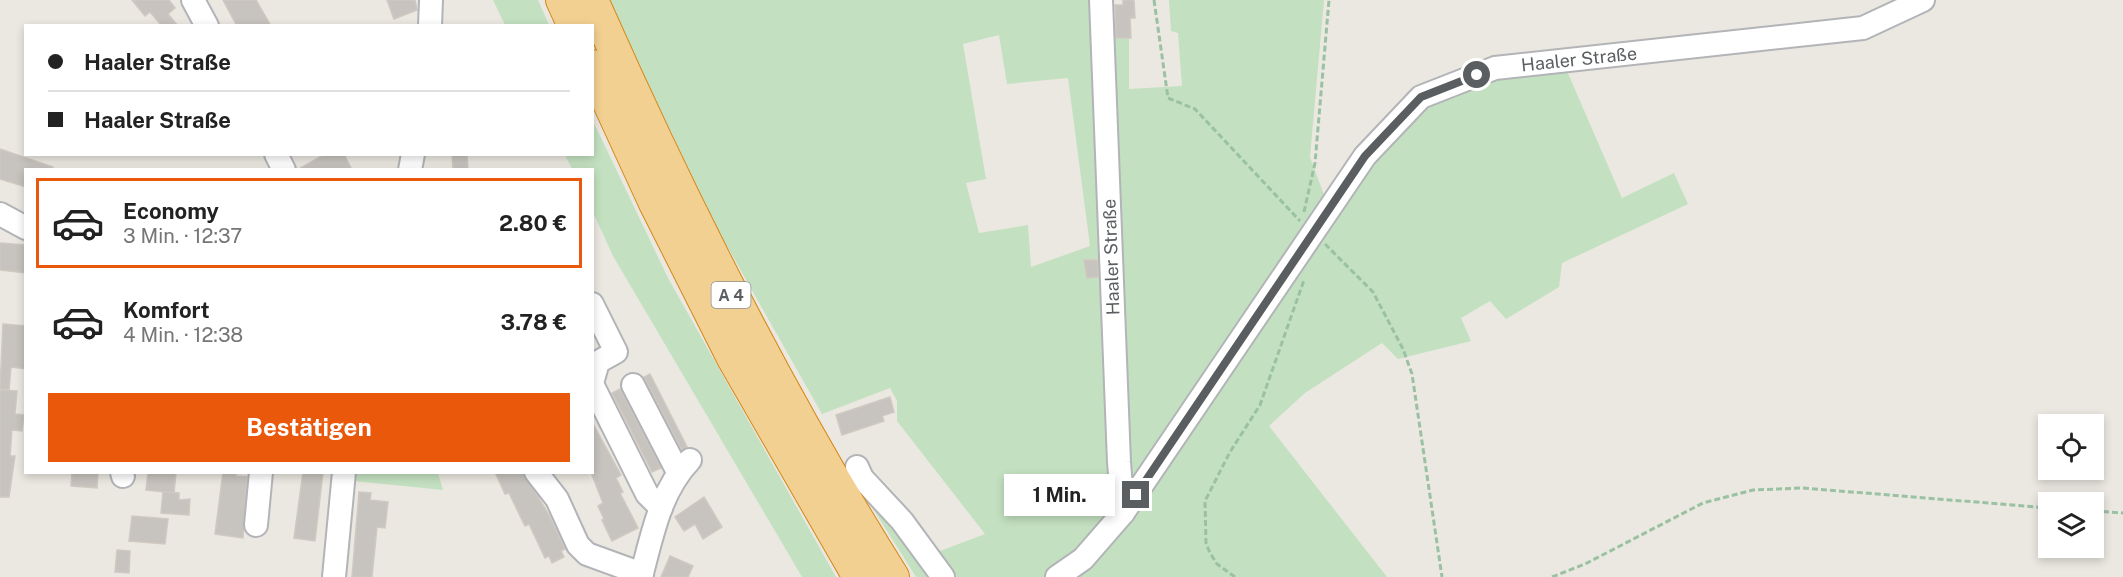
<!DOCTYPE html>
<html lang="de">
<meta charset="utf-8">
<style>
body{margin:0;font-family:"Public Sans",sans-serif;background:#f6f6f6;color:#222;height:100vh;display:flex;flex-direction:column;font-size:22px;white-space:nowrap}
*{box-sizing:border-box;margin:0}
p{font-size:20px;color:#767676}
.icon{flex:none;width:33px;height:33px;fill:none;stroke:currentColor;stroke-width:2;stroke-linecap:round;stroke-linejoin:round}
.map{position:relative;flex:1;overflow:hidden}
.sheet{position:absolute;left:24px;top:168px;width:570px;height:306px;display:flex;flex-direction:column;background:#fff;border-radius:0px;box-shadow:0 3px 9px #0003}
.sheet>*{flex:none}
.banner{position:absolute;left:24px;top:24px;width:570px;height:132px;border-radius:0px;box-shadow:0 3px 9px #0003;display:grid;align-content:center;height:132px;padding:0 24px;background:#fff}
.tools{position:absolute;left:2038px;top:414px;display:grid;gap:12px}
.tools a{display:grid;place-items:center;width:66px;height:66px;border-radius:0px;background:#fff;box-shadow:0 3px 9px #0003;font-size:30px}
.end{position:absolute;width:27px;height:27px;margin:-14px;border:8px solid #5a5e61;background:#fff;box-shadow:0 0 0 3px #fff}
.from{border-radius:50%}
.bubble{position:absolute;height:42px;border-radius:0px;background:#fff;box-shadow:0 3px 9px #0003;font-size:20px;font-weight:700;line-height:42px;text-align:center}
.banner b{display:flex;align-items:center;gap:21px;height:57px;font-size:22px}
.banner b+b{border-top:2px solid #e0e0e0}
.banner i{width:15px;height:15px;background:#222}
ul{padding:10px 0 0;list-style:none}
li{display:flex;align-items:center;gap:18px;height:90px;margin:0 12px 9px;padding:0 12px;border:3px solid transparent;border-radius:0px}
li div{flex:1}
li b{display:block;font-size:22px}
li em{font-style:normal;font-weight:700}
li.active{border-color:#ea580c}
li>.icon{width:54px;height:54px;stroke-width:1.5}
.primary-button{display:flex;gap:12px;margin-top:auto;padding:12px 24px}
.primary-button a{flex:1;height:69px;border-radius:0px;background:#ea580c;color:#fff;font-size:24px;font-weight:700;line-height:69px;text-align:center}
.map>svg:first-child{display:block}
.green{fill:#c3e1c0;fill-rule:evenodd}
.building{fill:#c7c3be;stroke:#cfc9c1;stroke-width:1.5}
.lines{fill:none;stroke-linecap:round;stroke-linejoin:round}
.minor-casing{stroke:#b2b4b8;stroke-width:26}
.highway-casing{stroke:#d68717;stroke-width:34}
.path{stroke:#9ac1a2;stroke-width:3;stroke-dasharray:6 3;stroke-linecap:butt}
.minor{stroke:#fff;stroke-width:22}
.highway{stroke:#f2d092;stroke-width:32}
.route{stroke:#5a5e61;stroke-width:8}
.labels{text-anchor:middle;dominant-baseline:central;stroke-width:6;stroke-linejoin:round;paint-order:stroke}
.shield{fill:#fff;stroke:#8c8e90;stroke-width:1.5}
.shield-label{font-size:16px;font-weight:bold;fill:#5a5e61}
.street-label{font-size:18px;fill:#5a5e61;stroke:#fff}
</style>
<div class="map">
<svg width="2123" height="577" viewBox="0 0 2123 577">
<rect width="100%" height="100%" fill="#ebe8e1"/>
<g class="green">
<polygon points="493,0 538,0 549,25 505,25"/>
<path d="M608 0H1091V23L1129 26V89L1182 86 1178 33 1171 31 1169 0H1324L1310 157 1324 195 1090 540 1044 577H916L853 477 935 553 985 534 897 421V401L890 388 822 414 719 232ZM999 35 1007 84 1068 78 1090 246 1031 267 1028 225 979 233 966 183 986 179 963 44Z"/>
<polygon points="1567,71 1622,198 1674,173 1688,204 1562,263 1559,287 1506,319 1490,301 1461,318 1471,341 1398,359 1382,343 1305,393 1269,426 1387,577 1071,577 1398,132 1433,97 1486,80"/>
<polygon points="593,121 668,278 836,577 802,577 613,256 593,212 592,170 572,169 565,155 592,154"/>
<polygon points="355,473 438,473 443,490 354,481"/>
</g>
<g class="building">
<polygon points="132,0 169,0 175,8 168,14 178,26 162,26 150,12 145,16"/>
<polygon points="223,0 256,0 271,26 237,26"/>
<polygon points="387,0 415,0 417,10 394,19"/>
<polygon points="1123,0 1134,0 1135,18 1130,18 1131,38 1116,38 1115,5 1123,5"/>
<polygon points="0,149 53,167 53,170 26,170 26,187 0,179"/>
<polygon points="325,154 344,154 352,170 297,170"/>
<polygon points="452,154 467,154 468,170 453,170"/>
<polygon points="0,243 26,245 26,273 0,270"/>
<polygon points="1084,260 1098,260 1098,277 1087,278"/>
<polygon points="3,324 26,326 26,369 11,367 9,390 0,389"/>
<polygon points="650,374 687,447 682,450 644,377"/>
<polygon points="620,389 661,468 652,472 612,393"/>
<polygon points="0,390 17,391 15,414 24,415 22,431 12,430 10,456 15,456 9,497 0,497"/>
<polygon points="890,397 894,412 882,416 884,421 842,435 836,415"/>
<polygon points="592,422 621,475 616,478 623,492 620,493 638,528 612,541 602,520 604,519 598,506 603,503 592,475"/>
<polygon points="72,472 98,472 97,488 71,486"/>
<polygon points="148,472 176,472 174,493 146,490"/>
<polygon points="223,472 236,472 236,476 247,477 243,538 215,534"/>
<polygon points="303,472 323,472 315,541 294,538"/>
<polygon points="495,472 523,472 549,515 565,549 561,551 564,557 552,563 549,556 545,558 529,524 525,526 509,493 505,494"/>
<polygon points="163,492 179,493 179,500 190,499 189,515 161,513"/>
<polygon points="359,492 371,493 370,500 388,502 385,528 377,527 372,577 352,577"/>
<polygon points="704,497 722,527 703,539 695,524 684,531 675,517"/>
<polygon points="132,516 168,519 165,544 129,541"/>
<polygon points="117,550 130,551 129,573 115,572"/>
<polygon points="670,556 693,566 688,577 661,577"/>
</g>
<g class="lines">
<defs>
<g id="minor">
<polyline points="193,0 207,26"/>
<polyline points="1101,0 1119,462 1123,513"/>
<polyline points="430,26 431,0"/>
<polyline points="276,154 284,170"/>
<polyline points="410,170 413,154"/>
<polyline points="0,214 26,228"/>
<polyline points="592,304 616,352 598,362 592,383"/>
<polyline points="592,384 647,494 661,508"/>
<polyline points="633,385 678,472"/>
<polyline points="857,467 862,478 902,521 943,577"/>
<polyline points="122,472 123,476"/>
<polyline points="536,472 557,499 578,545 587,554 642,574"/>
<polyline points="256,525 261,472"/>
<polyline points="334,577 344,472"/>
<path d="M641 577C652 536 660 491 690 460"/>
<polyline points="1057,577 1083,559 1123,513 1365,156 1421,97 1495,68 1863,28 1923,0"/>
</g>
<g id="highway">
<polyline points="562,0 574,26"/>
<path d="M592 0C680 199 777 393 893 577"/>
<polyline points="592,66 654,201 733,358 859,577"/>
</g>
</defs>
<use href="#minor" class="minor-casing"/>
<use href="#highway" class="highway-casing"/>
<g class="path">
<polyline points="1154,0 1168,98 1195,109 1300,221"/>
<polyline points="1304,212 1315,163 1329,0"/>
<polyline points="1325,244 1373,292 1403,349 1412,374 1442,577"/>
<polyline points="2094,511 2123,513"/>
<polyline points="1235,577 1217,564 1210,553 1206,543 1205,501 1230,452 1260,405 1304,280"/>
<polyline points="1552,577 1585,564 1703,503 1753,490 1803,488 2049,508"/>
</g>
<use href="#minor" class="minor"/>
<use href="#highway" class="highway"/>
</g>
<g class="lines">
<polyline class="route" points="1136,495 1365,156 1421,97 1477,75"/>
</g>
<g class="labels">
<rect class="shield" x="711.5" y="282" width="39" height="26" rx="4.5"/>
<g class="shield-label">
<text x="731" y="295">A 4</text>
</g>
<g class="street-label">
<text transform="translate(1579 59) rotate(-6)">Haaler Straße</text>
<text transform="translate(1111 257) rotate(-92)">Haaler Straße</text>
</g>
</g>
</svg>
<div class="tools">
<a><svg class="icon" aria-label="locate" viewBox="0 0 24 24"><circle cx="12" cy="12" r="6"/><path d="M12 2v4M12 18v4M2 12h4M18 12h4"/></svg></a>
<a><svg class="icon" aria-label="layers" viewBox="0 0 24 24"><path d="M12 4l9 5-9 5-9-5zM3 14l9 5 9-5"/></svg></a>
</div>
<i class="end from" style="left:1477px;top:75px"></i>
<i class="end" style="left:1136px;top:495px"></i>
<div class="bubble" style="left:1004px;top:474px;width:111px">1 Min.</div>
<div class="banner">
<b><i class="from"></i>Haaler Straße</b>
<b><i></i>Haaler Straße</b>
</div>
<section class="sheet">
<ul>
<li class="active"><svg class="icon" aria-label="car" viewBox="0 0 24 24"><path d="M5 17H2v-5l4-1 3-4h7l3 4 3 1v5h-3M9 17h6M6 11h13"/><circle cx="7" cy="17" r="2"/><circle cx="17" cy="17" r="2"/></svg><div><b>Economy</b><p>3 Min. · 12:37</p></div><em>2.80 €</em></li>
<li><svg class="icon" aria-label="car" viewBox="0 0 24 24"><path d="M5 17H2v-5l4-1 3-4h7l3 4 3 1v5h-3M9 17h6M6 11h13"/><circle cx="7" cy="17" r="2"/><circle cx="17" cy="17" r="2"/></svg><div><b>Komfort</b><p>4 Min. · 12:38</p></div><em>3.78 €</em></li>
</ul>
<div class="primary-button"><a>Bestätigen</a></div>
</section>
</div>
